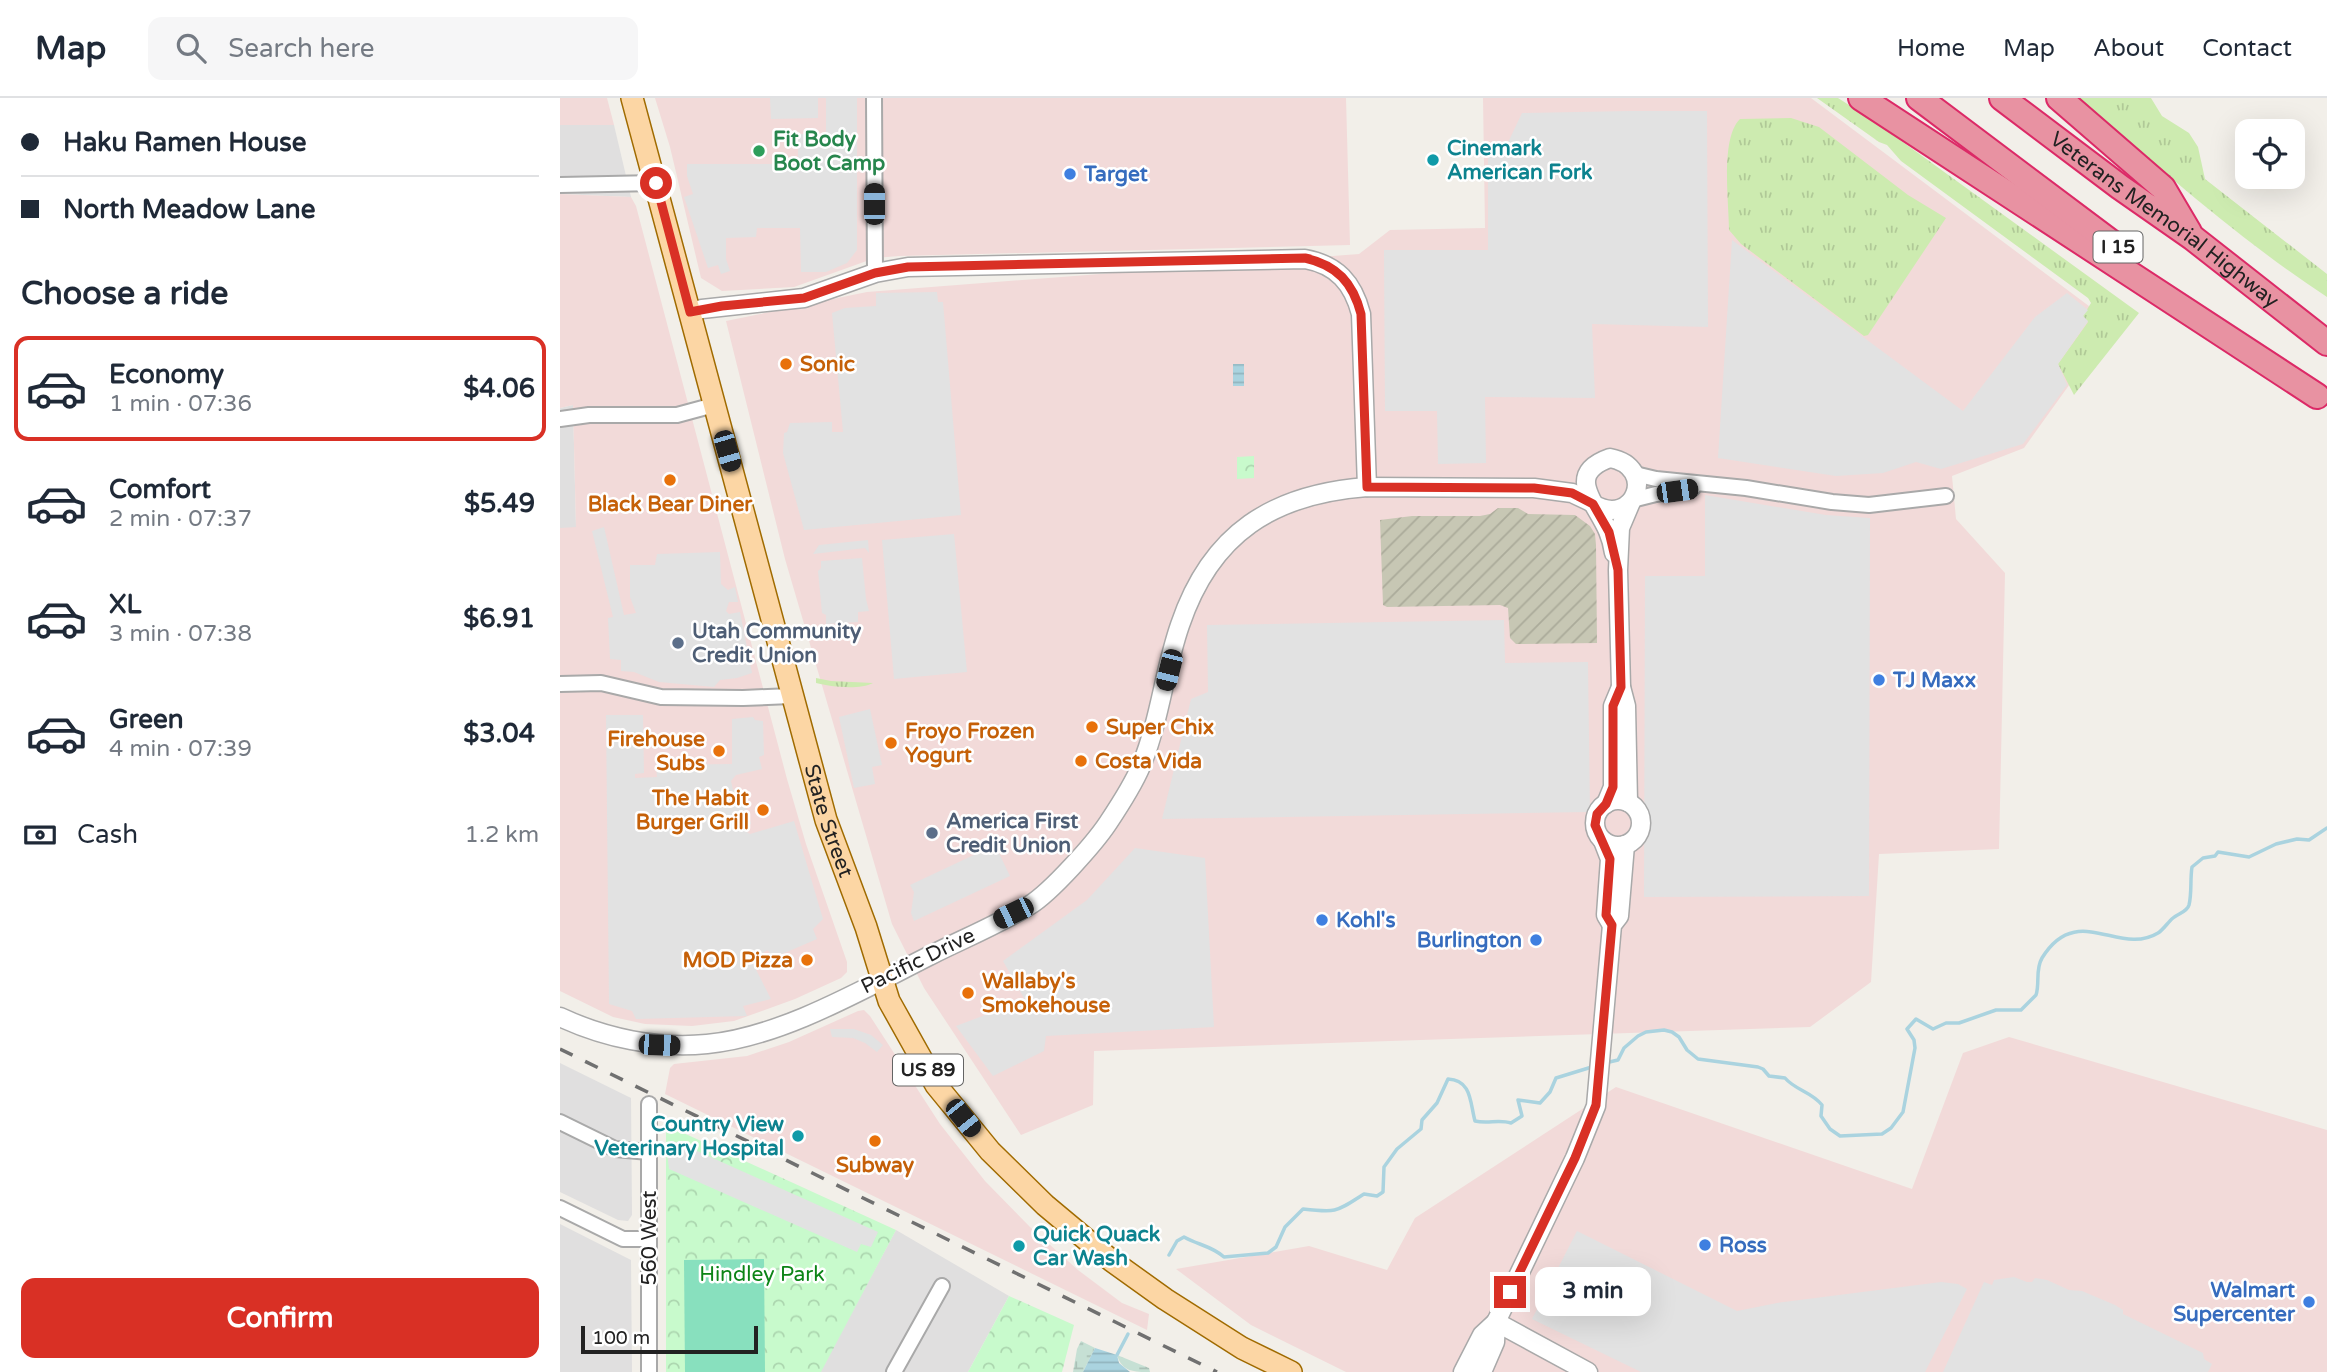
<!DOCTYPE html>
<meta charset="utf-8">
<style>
body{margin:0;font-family:"Varela Round",sans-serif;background:#f6f6f7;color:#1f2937;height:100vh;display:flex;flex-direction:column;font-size:26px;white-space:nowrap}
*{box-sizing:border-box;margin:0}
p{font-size:23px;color:#747a83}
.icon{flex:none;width:38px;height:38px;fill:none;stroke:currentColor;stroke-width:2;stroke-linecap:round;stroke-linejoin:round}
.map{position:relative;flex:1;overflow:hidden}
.side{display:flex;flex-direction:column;background:#fff;width:560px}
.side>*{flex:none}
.hud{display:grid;align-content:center;height:154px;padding:0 21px;background:#fff}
.fabs{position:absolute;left:1675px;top:21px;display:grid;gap:14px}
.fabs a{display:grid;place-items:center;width:70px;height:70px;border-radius:14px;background:#fff;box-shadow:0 7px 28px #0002;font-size:35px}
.scale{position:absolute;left:21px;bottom:18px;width:177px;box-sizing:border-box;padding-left:7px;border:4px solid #222;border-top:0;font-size:19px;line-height:24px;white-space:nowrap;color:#222;-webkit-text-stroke:5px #fff;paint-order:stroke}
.end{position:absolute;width:32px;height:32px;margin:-16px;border:9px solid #d93025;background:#fff;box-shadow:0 0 0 4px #fff}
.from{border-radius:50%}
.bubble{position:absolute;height:49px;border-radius:14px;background:#fff;box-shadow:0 7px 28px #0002;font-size:23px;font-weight:700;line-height:49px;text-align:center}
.car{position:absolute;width:21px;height:42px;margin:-21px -10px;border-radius:9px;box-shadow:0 0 5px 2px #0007;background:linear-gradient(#222 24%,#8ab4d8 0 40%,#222 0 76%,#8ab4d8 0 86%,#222 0)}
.hud b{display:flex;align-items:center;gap:24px;height:66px;font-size:26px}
.hud b+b{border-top:2px solid #e0e1e3}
.hud i{width:18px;height:18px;background:#1f2937}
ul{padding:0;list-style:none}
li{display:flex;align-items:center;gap:21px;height:105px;margin:0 14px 10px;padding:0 7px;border:4px solid transparent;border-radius:14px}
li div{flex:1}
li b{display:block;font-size:26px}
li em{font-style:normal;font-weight:700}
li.active{border-color:#d93025}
li>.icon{width:63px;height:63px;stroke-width:1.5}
h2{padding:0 21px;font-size:32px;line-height:84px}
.pay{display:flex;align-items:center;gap:18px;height:77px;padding:0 21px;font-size:26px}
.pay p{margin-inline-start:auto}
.cta{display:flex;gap:14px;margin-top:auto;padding:14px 21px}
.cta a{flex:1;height:80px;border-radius:14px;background:#d93025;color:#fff;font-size:28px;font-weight:700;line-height:80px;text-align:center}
header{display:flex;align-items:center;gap:42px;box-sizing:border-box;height:98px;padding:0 35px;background:#fff;border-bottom:2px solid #e0e1e3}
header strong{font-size:33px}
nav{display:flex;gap:38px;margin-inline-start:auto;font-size:24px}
.search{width:490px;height:63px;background:#f6f6f7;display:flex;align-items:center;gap:18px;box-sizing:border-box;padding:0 24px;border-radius:14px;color:#747a83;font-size:26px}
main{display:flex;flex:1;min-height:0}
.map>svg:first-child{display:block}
.residential{fill:#e0dfdf}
.commercial{fill:#f2dad9}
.construction{fill:url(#construction-furrows)}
.grass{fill:url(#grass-tufts)}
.wetland{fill:url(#wetland-marsh)}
.park{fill:url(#park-crowns)}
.pitch{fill:#88e0be}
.parking{fill:#e2e2e2}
.water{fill:url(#water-rules)}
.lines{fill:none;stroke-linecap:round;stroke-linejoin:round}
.stream{stroke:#aad3df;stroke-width:3.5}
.minor-casing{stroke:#a9a9a9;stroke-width:18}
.tertiary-casing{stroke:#a9a9a9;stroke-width:21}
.primary-casing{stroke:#a06b00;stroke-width:24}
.motorway-casing{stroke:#dc2a67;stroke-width:28}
.minor{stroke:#fff;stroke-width:14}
.tertiary{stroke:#fff;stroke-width:18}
.primary{stroke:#fcd6a4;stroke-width:21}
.motorway{stroke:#e892a2;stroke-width:24}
.rail{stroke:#707070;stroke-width:3.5;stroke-dasharray:14 14;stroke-linecap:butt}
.route{stroke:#d93025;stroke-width:9}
.leisure-dot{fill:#2e9e5b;stroke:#fff;stroke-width:2.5}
.culture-dot{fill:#0f9aa8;stroke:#fff;stroke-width:2.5}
.shop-dot{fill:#3f7fe0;stroke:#fff;stroke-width:2.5}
.food-dot{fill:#e8710a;stroke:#fff;stroke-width:2.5}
.service-dot{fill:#5c6f8a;stroke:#fff;stroke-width:2.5}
.labels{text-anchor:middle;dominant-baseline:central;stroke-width:5;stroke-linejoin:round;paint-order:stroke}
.shield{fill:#fff;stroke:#646464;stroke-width:2}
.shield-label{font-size:19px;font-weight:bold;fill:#222}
.leisure-label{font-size:21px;font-weight:bold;fill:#27864d;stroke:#fff;text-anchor:start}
.culture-label{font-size:21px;font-weight:bold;fill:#0d838f;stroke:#fff;text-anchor:start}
.shop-label{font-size:21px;font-weight:bold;fill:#366cbe;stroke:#fff;text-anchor:start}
.street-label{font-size:21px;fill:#222;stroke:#fff}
.food-label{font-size:21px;font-weight:bold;fill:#c56008;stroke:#fff;text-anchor:start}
.service-label{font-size:21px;font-weight:bold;fill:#4e5e75;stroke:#fff;text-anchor:start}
.park-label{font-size:21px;fill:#0c8416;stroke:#fff}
</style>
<header>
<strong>Map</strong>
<div class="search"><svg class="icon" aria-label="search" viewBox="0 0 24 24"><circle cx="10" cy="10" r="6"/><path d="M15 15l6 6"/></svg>Search here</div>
<nav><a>Home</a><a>Map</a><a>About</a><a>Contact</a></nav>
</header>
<main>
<section class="side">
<div class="hud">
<b><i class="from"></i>Haku Ramen House</b>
<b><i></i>North Meadow Lane</b>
</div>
<h2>Choose a ride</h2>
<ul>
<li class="active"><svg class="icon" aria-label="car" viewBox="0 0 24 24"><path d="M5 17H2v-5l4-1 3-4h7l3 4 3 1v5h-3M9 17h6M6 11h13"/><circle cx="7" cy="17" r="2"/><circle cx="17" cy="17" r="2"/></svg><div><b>Economy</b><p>1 min · 07:36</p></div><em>$4.06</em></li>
<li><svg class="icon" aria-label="car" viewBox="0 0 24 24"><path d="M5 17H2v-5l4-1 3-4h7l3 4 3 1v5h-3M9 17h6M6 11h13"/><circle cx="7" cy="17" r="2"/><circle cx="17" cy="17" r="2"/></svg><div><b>Comfort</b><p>2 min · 07:37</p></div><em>$5.49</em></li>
<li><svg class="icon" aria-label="car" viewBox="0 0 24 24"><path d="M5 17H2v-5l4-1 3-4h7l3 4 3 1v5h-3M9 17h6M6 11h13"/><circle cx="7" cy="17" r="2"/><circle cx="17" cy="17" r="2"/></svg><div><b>XL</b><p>3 min · 07:38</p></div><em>$6.91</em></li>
<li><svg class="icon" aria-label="car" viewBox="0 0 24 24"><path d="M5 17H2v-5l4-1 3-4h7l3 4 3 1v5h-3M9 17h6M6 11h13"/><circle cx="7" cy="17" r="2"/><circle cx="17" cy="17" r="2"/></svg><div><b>Green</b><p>4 min · 07:39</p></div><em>$3.04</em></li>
</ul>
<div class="pay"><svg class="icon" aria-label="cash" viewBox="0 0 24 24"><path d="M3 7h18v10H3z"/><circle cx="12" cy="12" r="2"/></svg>Cash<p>1.2 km</p></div>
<div class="cta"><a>Confirm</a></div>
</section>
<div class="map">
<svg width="1767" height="1274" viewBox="0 0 1767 1274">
<defs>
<pattern id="construction-furrows" width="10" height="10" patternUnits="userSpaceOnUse" patternTransform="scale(1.75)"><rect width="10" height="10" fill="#c7c7b4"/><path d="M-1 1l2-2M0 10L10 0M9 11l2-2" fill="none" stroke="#abab9a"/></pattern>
<pattern id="grass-tufts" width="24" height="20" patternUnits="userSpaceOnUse" patternTransform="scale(1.75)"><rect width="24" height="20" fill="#cdebb0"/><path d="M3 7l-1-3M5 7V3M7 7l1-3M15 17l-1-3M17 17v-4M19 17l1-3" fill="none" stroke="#b0c997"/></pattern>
<pattern id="wetland-marsh" width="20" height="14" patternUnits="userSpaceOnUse" patternTransform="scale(1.75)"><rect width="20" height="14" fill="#c6e0d4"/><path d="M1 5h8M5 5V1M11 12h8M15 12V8" fill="none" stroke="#aac0b6"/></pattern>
<pattern id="park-crowns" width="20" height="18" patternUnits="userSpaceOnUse" patternTransform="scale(1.75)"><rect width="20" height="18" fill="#c8facc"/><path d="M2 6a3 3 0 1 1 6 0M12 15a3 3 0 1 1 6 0" fill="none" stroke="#acd6af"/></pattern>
<pattern id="water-rules" width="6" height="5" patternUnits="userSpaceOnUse" patternTransform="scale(1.75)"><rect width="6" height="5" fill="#aad3df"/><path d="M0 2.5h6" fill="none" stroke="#92b5bf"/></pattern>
</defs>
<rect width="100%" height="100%" fill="#f2efe9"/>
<g class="residential">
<polygon points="0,27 54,27 71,99 0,96"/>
<polygon points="13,307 16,430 0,430 0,310"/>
<polygon points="0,965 71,1000 72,1117 68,1123 58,1122 0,1094"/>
<polygon points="0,1126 71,1162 72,1274 0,1274"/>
<polygon points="336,1132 449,1198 408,1274 260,1274"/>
</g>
<g class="commercial">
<polygon points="0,0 47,0 54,27 0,27"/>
<polygon points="95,0 786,0 790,147 339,158 315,160 234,189 162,193 141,180 110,49"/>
<polygon points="923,0 1251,0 1553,226 1464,350 1392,378 1396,421 1445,475 1439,751 1319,756 1311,884 1250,929 534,953 533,1007 461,1037 364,890 332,826 225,461 166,223 307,194 799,156 830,132 925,130"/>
<polygon points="0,96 71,99 76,108 227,681 246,746 287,864 287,874 281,880 235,901 174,923 132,928 85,926 53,919 0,893 0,430 16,429 13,307 0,310"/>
<polygon points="304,912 310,918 380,1026 425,1083 470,1129 518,1172 562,1205 589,1216 587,1232 105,996 110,970 114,966 187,958 229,944 298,913"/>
<polygon points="1449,939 1767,1032 1767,1274 786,1274 691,1227 616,1171 749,1148 827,1172 855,1120 1056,989 1352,1091 1403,955"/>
</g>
<polygon class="construction" points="938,410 958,410 968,416 1015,417 1030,428 1035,436 1036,447 1037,545 956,546 950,540 948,510 940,507 827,509 823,507 820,422 852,418 920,418 930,416"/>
<g class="grass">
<polygon points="1257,0 1278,0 1311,21 1579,215 1514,297 1498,266 1528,224 1523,218 1531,205 1528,200 1341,63 1327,47 1319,44"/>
<path d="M1517 0H1591L1602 18 1629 35 1638 49 1645 81 1767 176V199C1677 140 1599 69 1517 0Z"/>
<path d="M1231 20 1259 29 1348 97 1386 120 1308 237 1304 238 1181 146 1169 132C1169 105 1160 40 1180 21Z"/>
<path d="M256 580 271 583 313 585C300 592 271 589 256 585Z"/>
</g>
<g class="wetland">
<polygon points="521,1243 535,1250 523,1274 513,1274 517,1251"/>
<path d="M557 1257 589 1270 590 1274C574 1274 562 1274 557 1257Z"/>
</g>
<g class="park">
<polygon points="694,358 694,380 677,381 677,359"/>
<polygon points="106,1027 336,1132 261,1274 106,1274"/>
<polygon points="449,1198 514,1227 502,1274 408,1274"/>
</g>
<polygon class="pitch" points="204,1161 205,1274 125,1274 124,1162"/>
<g class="parking">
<polygon points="210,0 258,0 258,20 211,21"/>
<polygon points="266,0 297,0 297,152 287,165 266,174 241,174 240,130 197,130 196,139 166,140 166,161 170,173 161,176 158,167 148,170 124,99 133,96 127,78 127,66 238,66 238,36 266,36"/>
<polygon points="1070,13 1147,13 1148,229 1032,226 1035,300 925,299 926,365 878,366 877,313 825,313 824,152 928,152 928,56 943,55 962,15"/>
<polygon points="1172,142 1403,313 1475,219 1507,195 1528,212 1523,218 1528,223 1498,266 1507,287 1463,346 1381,371 1356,364 1323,375 1276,378 1158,360"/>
<polygon points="377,194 378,204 383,204 401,417 244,432 223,355 224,335 227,334 230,325 272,324 272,334 283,334 272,215 285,210 316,208 316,195"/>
<polygon points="1145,397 1266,417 1310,420 1309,798 1084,799 1085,478 1145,478"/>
<polygon points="44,429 64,517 76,515 70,499 70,467 95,467 97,456 160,454 161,486 168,492 175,489 178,504 169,504 166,513 169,516 180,514 192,575 177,580 160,582 154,589 99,584 74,574 61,573 61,562 50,561 48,520 53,519 32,433"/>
<polygon points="394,436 407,574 334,581 322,442"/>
<polygon points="308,442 309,455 305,450 253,456 259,447"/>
<polygon points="302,460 306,501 309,513 298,514 298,524 266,526 266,517 262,515 258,473 261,470 261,463"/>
<polygon points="944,522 945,565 1028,564 1030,714 602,721 631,601 648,594 647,527"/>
<polygon points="310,611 322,667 312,669 315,686 294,690 279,619"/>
<polygon points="46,617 83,617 84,675 75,676 75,680 97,679 96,667 172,666 172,621 193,619 195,622 203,623 204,657 199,659 202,671 176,677 171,683 173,692 181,690 191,726 183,728 182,731 190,736 234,723 263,821 253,831 257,841 213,860 208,852 196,859 193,855 189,858 211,901 183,908 187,918 76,921 72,913 49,906"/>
<polygon points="435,747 450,778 354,823 351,815 354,794 350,787"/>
<polygon points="575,750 645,760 654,929 486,938 484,953 433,978 396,928 465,902 443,863 527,802"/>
<polygon points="270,931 294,931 311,937 323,947 317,954 305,945 293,940 272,939"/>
<polygon points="117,1044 318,1134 311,1149 301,1146 297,1154 109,1071 106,1046"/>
<polygon points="1017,1133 1177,1213 1217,1205 1381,1184 1398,1186 1407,1191 1365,1274 1081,1274 972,1221"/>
<polygon points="1454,1179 1467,1184 1472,1184 1475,1180 1487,1182 1509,1192 1522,1193 1555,1207 1563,1212 1563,1216 1643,1255 1644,1261 1652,1266 1648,1274 1383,1274 1424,1184 1432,1187 1434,1182"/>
</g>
<g class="water">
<rect x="673" y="266" width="11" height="22"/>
<polygon points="535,1250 557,1257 559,1265 570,1274 523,1274"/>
</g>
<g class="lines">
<g class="stream">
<path d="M1045 965 1058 962 1064 950 1078 938 1086 934 1104 932 1112 934 1119 939 1127 952 1138 961 1198 969 1203 971 1209 978 1225 980C1235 992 1252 994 1262 1007L1261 1018 1270 1031 1280 1038 1322 1036 1331 1030 1343 1014 1355 950 1354 942 1347 931 1356 921 1373 931 1386 925H1399L1436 912H1461L1476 897C1480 885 1475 872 1482 860 1517 803 1559 859 1598 835 1604 831 1608 824 1613 820 1619 815 1627 814 1629 807 1632 795 1630 781 1632 769L1643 760 1655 758 1658 754 1689 759 1716 746 1737 741 1749 742 1767 730"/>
<path d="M609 1157 617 1143 624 1139C638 1147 652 1148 664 1159L708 1155 716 1149 725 1129 743 1111C777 1115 776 1114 804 1096L817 1098 823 1094 824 1069 837 1051 861 1031 862 1022 877 1005 888 981C912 982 910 1005 915 1023 928 1026 939 1021 951 1025L962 1018 958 1002 980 1005 990 994 996 980 1035 968"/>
<polyline points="557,1257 568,1236"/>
</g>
<defs>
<g id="minor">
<polyline points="314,0 315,175"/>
<polyline points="0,87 96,85"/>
<polyline points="0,321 29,317 117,317 154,307"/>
<polyline points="1075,376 1096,381 1186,390 1272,404 1309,407 1386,398"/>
<polyline points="1072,402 1096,396 1133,390"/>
<polyline points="0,586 41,585 101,599 183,600 231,598"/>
<polyline points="89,1006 89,1274"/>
<polyline points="0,1024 55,1051 89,1054"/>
<polyline points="0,1110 63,1141 89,1141"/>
<polyline points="334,1274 382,1188"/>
</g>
<g id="tertiary">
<path d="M130 214 142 211 244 200 315 175 348 169 745 161C777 167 793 185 801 216L807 389"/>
<path d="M1033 406C1075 431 1098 369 1050 360 1004 376 1036 405 1048 433 1051 440 1053 448 1054 455"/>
<circle cx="1058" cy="725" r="23"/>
<polyline points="1068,704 1066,608 1061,589 1058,472 1060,430 1071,404"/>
<polyline points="1046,706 1053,689 1053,608 1061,589"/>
<polyline points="1043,743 1050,761 1046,817 1052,827"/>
<path d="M0 919C45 940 97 951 147 946 222 939 305 890 373 856 405 840 439 826 470 807 491 794 534 746 548 725 560 707 573 687 581 668 600 622 604 573 620 527 651 435 713 396 807 389L974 390 1012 395 1033 405"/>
<polyline points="936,1224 1028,1274"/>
<polyline points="903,1274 922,1237 936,1224"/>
<polyline points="922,1274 935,1244 936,1224 1015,1060 1036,1008 1052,827 1059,818 1065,747"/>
</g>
<g id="primary">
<path id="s1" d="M72 0 266 722 306 829 329 903 376 987 430 1053 485 1107 552 1163 605 1201 682 1250 731 1274"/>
</g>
<g id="motorway">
<polyline points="1301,0 1757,298"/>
<polyline points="1359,0 1560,151"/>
<path id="s2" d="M1442 0 1560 89 1633 140 1767 245"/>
<polyline points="1499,0 1603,90 1629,134"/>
</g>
</defs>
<use href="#minor" class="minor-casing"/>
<use href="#tertiary" class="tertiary-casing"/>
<use href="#primary" class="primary-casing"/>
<use href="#motorway" class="motorway-casing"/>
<use href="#minor" class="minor"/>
<use href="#tertiary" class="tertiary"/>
<use href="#primary" class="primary"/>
<use href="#motorway" class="motorway"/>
<polyline class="rail" points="0,951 657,1274"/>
</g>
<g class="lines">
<path class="route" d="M96 85 130 214 162 208 244 200 315 175 348 169 745 160C777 167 793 185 801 216L807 389 974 390 1012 395 1033 406 1049 434 1058 472 1061 589 1053 608V689L1046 706 1037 716 1035 727 1050 761 1046 817 1052 827 1036 1007 1015 1060 950 1194"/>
</g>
<circle class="leisure-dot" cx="199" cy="53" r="7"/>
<g class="culture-dot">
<circle cx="873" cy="62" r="7"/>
<circle cx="238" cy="1038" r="7"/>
<circle cx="459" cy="1148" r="7"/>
</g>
<g class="shop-dot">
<circle cx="510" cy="76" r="7"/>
<circle cx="1319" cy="582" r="7"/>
<circle cx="762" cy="822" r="7"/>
<circle cx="976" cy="842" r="7"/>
<circle cx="1145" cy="1147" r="7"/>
<circle cx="1749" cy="1204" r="7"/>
</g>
<g class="food-dot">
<circle cx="226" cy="266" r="7"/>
<circle cx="110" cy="382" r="7"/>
<circle cx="532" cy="629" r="7"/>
<circle cx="331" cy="645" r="7"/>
<circle cx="159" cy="653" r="7"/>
<circle cx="521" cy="663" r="7"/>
<circle cx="203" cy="712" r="7"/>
<circle cx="247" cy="862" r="7"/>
<circle cx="408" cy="895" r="7"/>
<circle cx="315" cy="1043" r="7"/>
</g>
<g class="service-dot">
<circle cx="118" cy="545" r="7"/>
<circle cx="372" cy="735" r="7"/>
</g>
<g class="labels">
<g class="shield">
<rect x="1533.5" y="133.5" width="49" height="31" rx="5"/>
<rect x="333" y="956.5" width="70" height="31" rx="5"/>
</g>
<g class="shield-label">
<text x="1558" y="149">I 15</text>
<text x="368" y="972">US 89</text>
</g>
<g class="leisure-label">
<text x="213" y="41">Fit Body<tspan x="213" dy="24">Boot Camp</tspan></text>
</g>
<g class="culture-label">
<text x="887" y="50">Cinemark<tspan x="887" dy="24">American Fork</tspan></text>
<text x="224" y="1026" text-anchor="end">Country View<tspan x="224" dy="24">Veterinary Hospital</tspan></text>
<text x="473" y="1136">Quick Quack<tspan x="473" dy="24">Car Wash</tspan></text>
</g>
<g class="shop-label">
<text x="524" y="76">Target</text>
<text x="1333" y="582">TJ Maxx</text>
<text x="776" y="822">Kohl's</text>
<text x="962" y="842" text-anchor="end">Burlington</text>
<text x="1159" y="1147">Ross</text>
<text x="1735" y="1192" text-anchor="end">Walmart<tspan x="1735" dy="24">Supercenter</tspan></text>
</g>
<g class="street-label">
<text stroke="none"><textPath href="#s2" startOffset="203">Veterans Memorial Highway</textPath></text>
<text stroke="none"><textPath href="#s1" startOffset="749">State Street</textPath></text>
<text transform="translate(358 863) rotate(-26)">Pacific Drive</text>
<text transform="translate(89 1140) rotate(-90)">560 West</text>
</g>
<g class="food-label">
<text x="240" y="266">Sonic</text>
<text x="110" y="406" text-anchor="middle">Black Bear Diner</text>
<text x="546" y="629">Super Chix</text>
<text x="345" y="633">Froyo Frozen<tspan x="345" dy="24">Yogurt</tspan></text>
<text x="145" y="641" text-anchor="end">Firehouse<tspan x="145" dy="24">Subs</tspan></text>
<text x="535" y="663">Costa Vida</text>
<text x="189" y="700" text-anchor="end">The Habit<tspan x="189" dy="24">Burger Grill</tspan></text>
<text x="233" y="862" text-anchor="end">MOD Pizza</text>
<text x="422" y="883">Wallaby's<tspan x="422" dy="24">Smokehouse</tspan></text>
<text x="315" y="1067" text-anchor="middle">Subway</text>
</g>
<g class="service-label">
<text x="132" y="533">Utah Community<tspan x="132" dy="24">Credit Union</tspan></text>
<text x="386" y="723">America First<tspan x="386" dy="24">Credit Union</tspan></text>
</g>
<g class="park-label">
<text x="202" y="1176">Hindley Park</text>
</g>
</g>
</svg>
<div class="fabs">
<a><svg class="icon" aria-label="locate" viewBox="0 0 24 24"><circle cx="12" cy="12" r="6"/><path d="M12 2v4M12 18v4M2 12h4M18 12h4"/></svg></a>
</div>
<div class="scale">100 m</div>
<i class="end from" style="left:96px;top:85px"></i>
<i class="end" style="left:950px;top:1194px"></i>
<div class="bubble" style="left:975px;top:1169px;width:116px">3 min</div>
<i class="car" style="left:314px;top:106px;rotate:0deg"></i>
<i class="car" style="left:167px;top:353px;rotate:164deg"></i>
<i class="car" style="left:1117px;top:393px;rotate:82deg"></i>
<i class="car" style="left:609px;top:572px;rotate:194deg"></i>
<i class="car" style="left:453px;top:815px;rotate:244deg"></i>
<i class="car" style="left:99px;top:947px;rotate:92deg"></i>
<i class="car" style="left:403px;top:1020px;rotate:141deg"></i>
</div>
</main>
